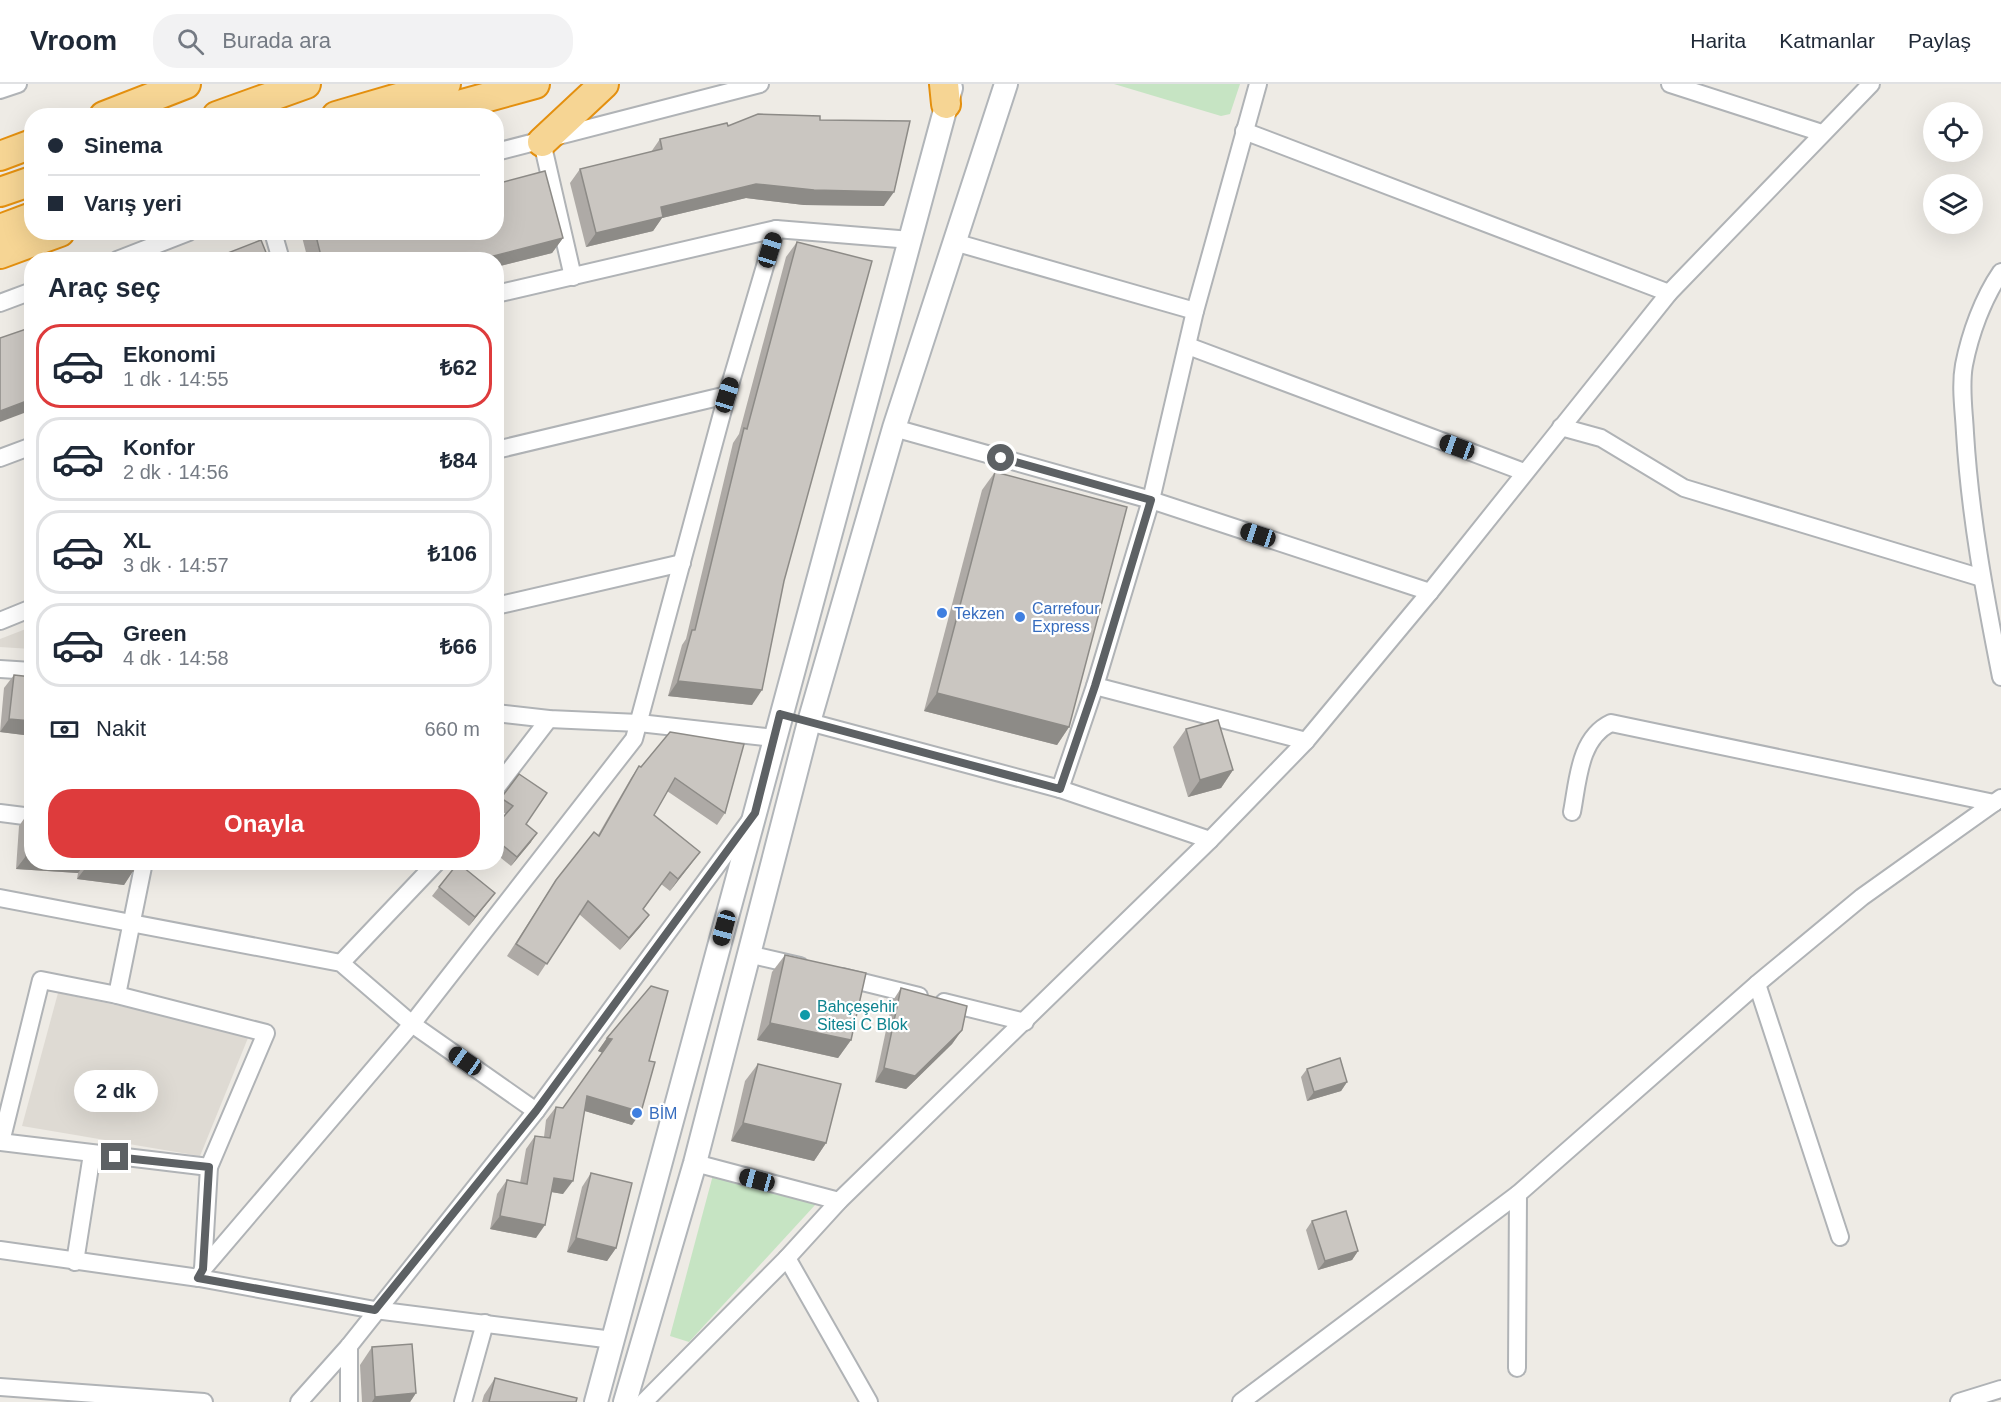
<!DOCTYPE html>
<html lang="tr">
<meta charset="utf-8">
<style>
body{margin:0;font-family:Arial,sans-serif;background:#f2f2f3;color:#1f2937;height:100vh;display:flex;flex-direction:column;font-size:22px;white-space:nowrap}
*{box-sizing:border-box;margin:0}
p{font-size:20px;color:#747a83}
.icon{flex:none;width:33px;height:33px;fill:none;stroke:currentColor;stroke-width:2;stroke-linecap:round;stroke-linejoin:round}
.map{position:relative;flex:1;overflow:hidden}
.side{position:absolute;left:24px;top:168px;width:480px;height:618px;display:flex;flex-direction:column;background:#fff;border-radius:24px;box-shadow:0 6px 24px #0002}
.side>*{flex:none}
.top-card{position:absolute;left:24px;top:24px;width:480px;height:132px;border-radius:24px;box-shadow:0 6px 24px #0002;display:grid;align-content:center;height:132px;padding:0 24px;background:#fff}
.fabs{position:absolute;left:1923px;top:18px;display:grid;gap:12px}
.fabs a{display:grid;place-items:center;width:60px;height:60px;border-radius:50%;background:#fff;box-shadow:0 6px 24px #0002;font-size:30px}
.end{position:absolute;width:27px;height:27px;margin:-14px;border:8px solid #5d6164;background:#fff;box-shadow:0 0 0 3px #fff}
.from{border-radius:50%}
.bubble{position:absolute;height:42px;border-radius:21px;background:#fff;box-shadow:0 6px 24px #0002;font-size:20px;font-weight:800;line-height:42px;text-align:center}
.car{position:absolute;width:18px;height:36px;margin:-18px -9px;border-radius:8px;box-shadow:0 0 4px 2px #0007;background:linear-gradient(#222 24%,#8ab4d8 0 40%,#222 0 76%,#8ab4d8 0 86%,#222 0)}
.top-card b{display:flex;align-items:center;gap:21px;height:57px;font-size:22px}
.top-card b+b{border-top:2px solid #e0e1e3}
.top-card i{width:15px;height:15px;background:#1f2937}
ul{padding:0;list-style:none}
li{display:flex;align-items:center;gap:18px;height:84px;margin:0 12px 9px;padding:0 12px;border:3px solid #e0e1e3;border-radius:24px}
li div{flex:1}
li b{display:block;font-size:22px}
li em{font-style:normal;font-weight:800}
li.selected{border-color:#de3b3c}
li>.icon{width:54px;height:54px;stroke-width:1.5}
h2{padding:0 24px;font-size:27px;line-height:72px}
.pay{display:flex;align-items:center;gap:15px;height:66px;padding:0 24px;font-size:22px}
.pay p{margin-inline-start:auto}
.action{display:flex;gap:12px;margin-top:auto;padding:12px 24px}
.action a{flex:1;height:69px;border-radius:24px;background:#de3b3c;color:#fff;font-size:24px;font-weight:800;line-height:69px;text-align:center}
header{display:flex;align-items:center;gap:36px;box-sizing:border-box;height:84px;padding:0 30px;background:#fff;border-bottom:2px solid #e0e1e3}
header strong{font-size:28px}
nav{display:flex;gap:33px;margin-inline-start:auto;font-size:21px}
.search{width:420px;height:54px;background:#f2f2f3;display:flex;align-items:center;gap:15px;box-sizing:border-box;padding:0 21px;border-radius:24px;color:#747a83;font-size:22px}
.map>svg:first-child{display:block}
.education{fill:#dedad3}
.park{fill:#c6e4c3}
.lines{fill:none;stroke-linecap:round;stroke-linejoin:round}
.street-casing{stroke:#b0b3b6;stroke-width:20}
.secondary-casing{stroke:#b1b5b9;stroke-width:26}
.highway-casing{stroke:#e4900f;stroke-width:32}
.street{stroke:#fff;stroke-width:16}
.secondary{stroke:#fff;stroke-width:22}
.highway{stroke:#f6d594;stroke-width:28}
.wall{fill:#aeaaa6}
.shaded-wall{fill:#8d8b87}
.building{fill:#cac6c1;stroke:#8d8b87;stroke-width:1.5}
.route{stroke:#5d6164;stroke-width:8}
.shop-dot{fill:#3f7fe0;stroke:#fff;stroke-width:2}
.culture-dot{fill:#0f9aa8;stroke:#fff;stroke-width:2}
.labels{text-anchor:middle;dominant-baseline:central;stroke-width:4.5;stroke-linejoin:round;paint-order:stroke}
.shop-label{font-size:16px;fill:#366cbe;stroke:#fff;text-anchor:start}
.culture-label{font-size:16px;fill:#0d838f;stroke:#fff;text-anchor:start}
</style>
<header>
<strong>Vroom</strong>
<div class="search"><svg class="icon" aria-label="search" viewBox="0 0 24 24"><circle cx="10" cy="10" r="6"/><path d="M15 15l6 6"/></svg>Burada ara</div>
<nav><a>Harita</a><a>Katmanlar</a><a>Paylaş</a></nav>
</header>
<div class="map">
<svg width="2001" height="1318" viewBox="0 0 2001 1318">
<rect width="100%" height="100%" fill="#eeebe5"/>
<g class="education">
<polygon points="31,543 31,565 0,563 0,555"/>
<polygon points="58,909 250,949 200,1072 22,1042"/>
</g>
<g class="park">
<polygon points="1114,0 1240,0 1230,30 1221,32"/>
<polygon points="713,1091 816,1120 689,1258 670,1252"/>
</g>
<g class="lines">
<defs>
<g id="street">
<polyline points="1670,0 1822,49"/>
<polyline points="0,6 18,0"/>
<polyline points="1244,47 1669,209"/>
<polyline points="542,58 573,193"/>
<polyline points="496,68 760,0"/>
<polyline points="273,148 281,176"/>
<polyline points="954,158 1195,227"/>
<polyline points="117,176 189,148"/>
<path d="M2001 188C1983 214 1970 250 1964 281 1960 303 1964 327 1965 349 1970 432 1985 512 2001 593"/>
<polyline points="496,210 776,145 911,156"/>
<polyline points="0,219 32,207"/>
<polyline points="1188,262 1524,388"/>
<polyline points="1561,343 1601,354 1684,404 1982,494"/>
<polyline points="894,344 1151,416 1430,508"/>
<polyline points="496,366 727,311"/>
<polyline points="0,374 32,362"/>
<polyline points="496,522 682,479"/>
<polyline points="0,537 32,524"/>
<polyline points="0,585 32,587"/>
<polyline points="1095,602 1306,657"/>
<polyline points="496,629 549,635 639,639 774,654"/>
<polyline points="809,638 1060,705 1210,756"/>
<polyline points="496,704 549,635"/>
<polyline points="1060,705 1095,602 1151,416 1195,227 1258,0"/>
<path d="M1572 728C1578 697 1579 654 1611 639L1994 719"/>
<polyline points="0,729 32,733"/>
<polyline points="0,814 341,879 412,940 536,1027"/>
<polyline points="748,870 800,882"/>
<polyline points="341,879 437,778"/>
<polyline points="842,893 919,912"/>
<polyline points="1757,900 1840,1153"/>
<polyline points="117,911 144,778"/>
<polyline points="944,918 1025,938"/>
<polyline points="0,1058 209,1083"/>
<polyline points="1,1058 41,896 117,911 266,949 209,1083 203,1185"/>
<polyline points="695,1079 839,1117"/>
<polyline points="0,1166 199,1194 375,1226 613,1256"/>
<polyline points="787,1174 869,1318"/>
<polyline points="75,1178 92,1070"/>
<polyline points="199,1194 203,1185 412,940 634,655 727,311 776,145"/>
<polyline points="349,1262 349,1318"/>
<polyline points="1517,1284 1518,1110"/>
<polyline points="0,1303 204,1318"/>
<polyline points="299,1318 349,1262 536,1027 749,738"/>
<polyline points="463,1318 485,1239"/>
<polyline points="644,1318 787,1174 839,1117 1210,756 1306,657 1430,508 1669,209 1871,0"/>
<polyline points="1241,1318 1518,1110 1757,900 1862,813 2001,714"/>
<polyline points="1959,1318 2001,1305"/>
</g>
<g id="secondary">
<polyline points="596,1318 951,4"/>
<polyline points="625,1318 695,1079 809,638 894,344 1006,0"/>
</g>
<g id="highway">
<polyline points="944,0 946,20"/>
<polyline points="104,32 186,0"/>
<polyline points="217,32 306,0"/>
<polyline points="336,32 446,0"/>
<polyline points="419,32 535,0"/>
<polyline points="542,58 604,0"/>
<polyline points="0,72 32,60"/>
<polyline points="0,108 32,97"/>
<polyline points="0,145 32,133"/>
<polyline points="0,170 60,148"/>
</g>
</defs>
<use href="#street" class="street-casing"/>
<use href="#secondary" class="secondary-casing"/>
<use href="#highway" class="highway-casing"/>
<use href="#street" class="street"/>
<use href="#secondary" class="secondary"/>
<use href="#highway" class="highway"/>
</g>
<g class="wall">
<polygon points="820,36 884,122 804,121 746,114 662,134 653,147 586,163 570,99 580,85 651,68 660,55 728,42"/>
<polygon points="306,148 496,148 563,154 552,169 496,183 496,176 308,176 302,153"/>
<polygon points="797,158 784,497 752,621 668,612 682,561 686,555 733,359 739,350 786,173"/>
<polygon points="995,388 1069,643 1057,661 924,627 982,406"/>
<polygon points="14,591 32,652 0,648 4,604"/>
<polygon points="1186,645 1233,686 1221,704 1188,713 1173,663"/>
<polygon points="670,648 725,729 717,741 667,707 654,731 691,780 670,807 661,800 643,826 649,831 640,843 620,866 579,830 538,892 507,872 556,796 598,751 631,694 639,682 641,683"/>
<polygon points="519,690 526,740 531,758 511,782 496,770 496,741 506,730 496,724 496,721"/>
<polygon points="28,729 32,778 134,778 133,787 124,801 77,795 78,789 16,785 19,742"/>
<polygon points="439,803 495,809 469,842 432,812"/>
<polygon points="785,871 851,956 838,974 757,956 772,888"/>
<polygon points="901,904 962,946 952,960 906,1005 875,998 892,918"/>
<polygon points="607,954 649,977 632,1041 585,1027 563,1110 552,1108 536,1154 490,1145 497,1110 507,1096 520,1099 526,1065 535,1052 544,1053 546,1036 556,1023 563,1024 603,969 598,967"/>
<polygon points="758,980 826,1059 814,1077 731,1057 745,997"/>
<polygon points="1307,985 1347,998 1341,1007 1307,1017 1301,993"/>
<polygon points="591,1089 616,1164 607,1177 567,1168 582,1103"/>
<polygon points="1312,1137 1358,1167 1352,1176 1318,1186 1306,1146"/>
<polygon points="372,1263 416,1309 410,1318 362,1318 360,1281"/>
<polygon points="495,1294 576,1318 482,1318 484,1311"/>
</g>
<g class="shaded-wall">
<polygon points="756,100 894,108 884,122 804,121 746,114 662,134 653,147 586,163 596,149 661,123"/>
<polygon points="563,154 552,169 496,183 496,176 478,176"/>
<polygon points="32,315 32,326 0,338 0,327"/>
<polygon points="678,597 762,606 752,621 668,612"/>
<polygon points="937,609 1069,643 1057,661 924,627"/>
<polygon points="9,635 32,637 32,652 0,648"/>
<polygon points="1233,686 1221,704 1188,713 1200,696"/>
<polygon points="537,749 531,758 511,782 517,773"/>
<polygon points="700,768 691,780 670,807 678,795"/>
<polygon points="26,772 32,772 32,778 86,778 78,789 16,785"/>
<polygon points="87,782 133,787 124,801 77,795"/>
<polygon points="495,809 489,817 469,842 475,833"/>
<polygon points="649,831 640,843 620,866 629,854"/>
<polygon points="770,939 851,956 838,974 757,956"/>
<polygon points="962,946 952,960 906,1005 875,998 884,984"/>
<polygon points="607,954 612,955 603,969 598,967"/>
<polygon points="1347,998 1341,1007 1307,1017 1314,1008"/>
<polygon points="587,1012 641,1028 632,1041 578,1025"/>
<polygon points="743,1039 826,1059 814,1077 731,1057"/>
<polygon points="554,1094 573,1097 563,1110 545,1107"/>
<polygon points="500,1132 545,1141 536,1154 490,1145"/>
<polygon points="576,1154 616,1164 607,1177 567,1168"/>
<polygon points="1358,1167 1352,1176 1318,1186 1325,1177"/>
<polygon points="416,1309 410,1318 372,1318 375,1313"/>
</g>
<g class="building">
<polygon points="758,30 820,32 820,36 910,37 894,108 814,106 756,100 661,123 663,133 596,149 580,85 662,65 660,55 727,39 728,42"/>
<polygon points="545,87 563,154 478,176 322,176 315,148 496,148 496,100"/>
<polygon points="261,156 269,176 210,176"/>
<polygon points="797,158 872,177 784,497 762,606 678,597 692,546 695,546 744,344 747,345"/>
<polygon points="32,243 32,315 0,327 0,254"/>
<polygon points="995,388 1127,423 1069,643 937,609"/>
<polygon points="14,591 32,593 32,637 9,635"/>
<polygon points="1218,636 1233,686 1200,696 1186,645"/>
<polygon points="670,648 744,660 725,729 675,694 654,731 700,768 678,795 670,788 643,825 649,831 629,854 588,817 547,880 516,860 556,796 594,748 599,752 639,682 641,683"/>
<polygon points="519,690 547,709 526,740 537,749 517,773 496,756 496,741 513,722 501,714"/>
<polygon points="28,729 32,729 32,772 26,772"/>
<polygon points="87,778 134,778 133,787 87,782"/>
<polygon points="458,779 495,809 475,833 439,803"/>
<polygon points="785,871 866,889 851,956 770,939"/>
<polygon points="651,902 668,907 649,977 655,978 641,1028 587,1012 573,1097 554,1094 545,1141 500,1132 507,1096 527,1100 535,1052 550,1054 556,1023 563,1024 612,955 607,954"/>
<polygon points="901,904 967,922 962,946 915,992 884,984"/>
<polygon points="1340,974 1347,998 1314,1008 1307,985"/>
<polygon points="758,980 841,1000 826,1059 743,1039"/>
<polygon points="591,1089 632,1099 616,1164 576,1154"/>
<polygon points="1346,1127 1358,1167 1325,1177 1312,1137"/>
<polygon points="412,1260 416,1309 375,1313 372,1263"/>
<polygon points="495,1294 577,1314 576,1318 489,1318"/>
</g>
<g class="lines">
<polyline class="route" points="115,1073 209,1083 203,1185 198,1194 375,1226 536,1027 755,729 780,630 1060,705 1095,602 1151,416 1001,374"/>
</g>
<g class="shop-dot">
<circle cx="942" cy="529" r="6"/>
<circle cx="1020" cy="533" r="6"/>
<circle cx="637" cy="1029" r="6"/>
</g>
<circle class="culture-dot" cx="805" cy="931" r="6"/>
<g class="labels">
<g class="shop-label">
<text x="1032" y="524">Carrefour<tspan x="1032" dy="18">Express</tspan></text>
<text x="954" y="529">Tekzen</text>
<text x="649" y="1029">BİM</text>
</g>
<g class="culture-label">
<text x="817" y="922">Bahçeşehir<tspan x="817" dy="18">Sitesi C Blok</tspan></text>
</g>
</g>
</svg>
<div class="fabs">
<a><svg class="icon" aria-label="locate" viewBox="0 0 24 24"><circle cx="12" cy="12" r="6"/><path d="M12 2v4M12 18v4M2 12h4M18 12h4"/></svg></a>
<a><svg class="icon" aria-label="layers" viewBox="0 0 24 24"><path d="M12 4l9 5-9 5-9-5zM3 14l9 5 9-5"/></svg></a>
</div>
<i class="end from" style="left:1001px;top:374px"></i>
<i class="end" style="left:115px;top:1073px"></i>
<div class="bubble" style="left:74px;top:986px;width:84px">2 dk</div>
<i class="car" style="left:770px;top:166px;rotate:17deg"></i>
<i class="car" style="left:727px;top:311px;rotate:17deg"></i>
<i class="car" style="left:1457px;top:363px;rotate:290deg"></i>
<i class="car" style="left:1258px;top:451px;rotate:288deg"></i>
<i class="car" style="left:724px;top:844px;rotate:195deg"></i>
<i class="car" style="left:465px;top:977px;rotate:305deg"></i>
<i class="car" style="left:757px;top:1096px;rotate:285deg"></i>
<div class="top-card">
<b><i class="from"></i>Sinema</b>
<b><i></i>Varış yeri</b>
</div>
<section class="side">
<h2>Araç seç</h2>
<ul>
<li class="selected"><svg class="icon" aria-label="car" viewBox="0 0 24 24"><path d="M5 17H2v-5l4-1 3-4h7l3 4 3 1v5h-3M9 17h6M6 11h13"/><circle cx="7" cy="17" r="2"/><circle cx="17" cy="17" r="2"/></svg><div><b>Ekonomi</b><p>1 dk · 14:55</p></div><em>₺62</em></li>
<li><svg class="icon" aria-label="car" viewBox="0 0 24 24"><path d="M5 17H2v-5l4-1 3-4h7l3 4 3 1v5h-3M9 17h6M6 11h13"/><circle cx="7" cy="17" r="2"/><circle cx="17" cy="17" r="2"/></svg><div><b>Konfor</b><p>2 dk · 14:56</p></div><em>₺84</em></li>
<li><svg class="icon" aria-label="car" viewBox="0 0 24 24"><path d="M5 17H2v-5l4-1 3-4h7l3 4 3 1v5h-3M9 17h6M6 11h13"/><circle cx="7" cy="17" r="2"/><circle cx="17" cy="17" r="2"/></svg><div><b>XL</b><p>3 dk · 14:57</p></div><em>₺106</em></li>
<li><svg class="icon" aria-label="car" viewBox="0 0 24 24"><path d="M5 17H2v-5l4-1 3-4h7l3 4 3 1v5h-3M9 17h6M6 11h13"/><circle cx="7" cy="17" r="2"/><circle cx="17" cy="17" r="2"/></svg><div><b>Green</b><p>4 dk · 14:58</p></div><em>₺66</em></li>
</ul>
<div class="pay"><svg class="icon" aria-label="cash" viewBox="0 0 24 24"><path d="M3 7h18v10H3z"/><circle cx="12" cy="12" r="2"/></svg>Nakit<p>660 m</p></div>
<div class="action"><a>Onayla</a></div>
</section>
</div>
